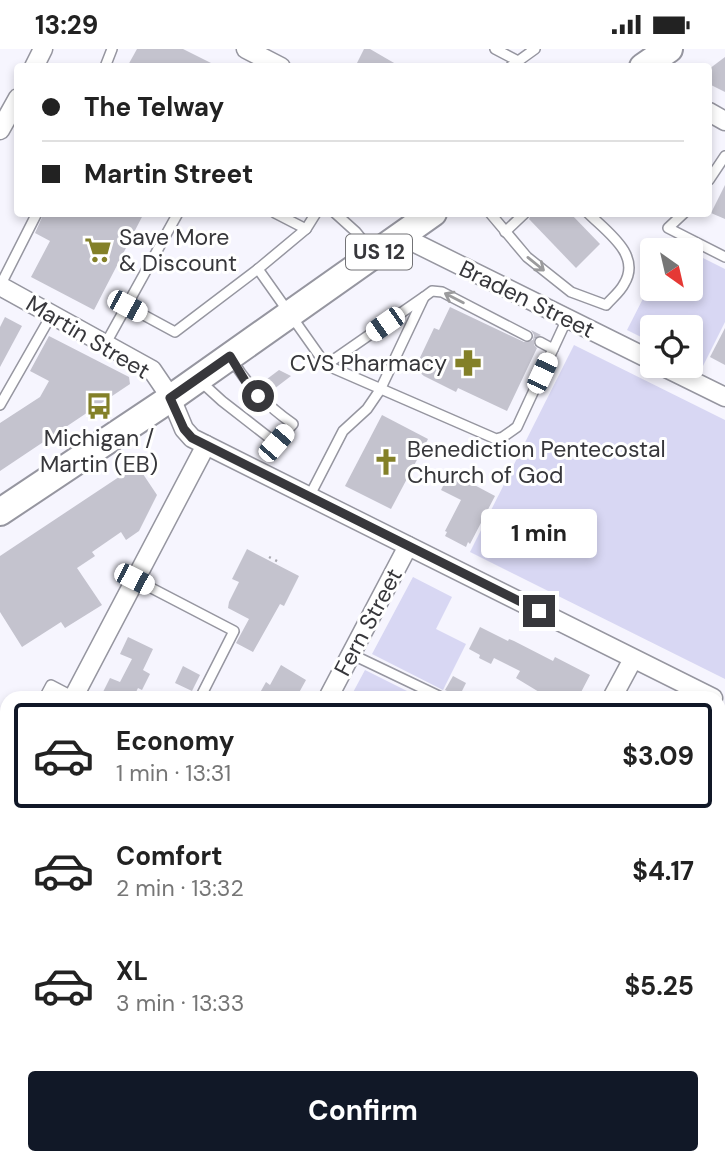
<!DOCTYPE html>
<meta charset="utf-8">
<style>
body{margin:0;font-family:"DM Sans",sans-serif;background:#f6f6f6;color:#222;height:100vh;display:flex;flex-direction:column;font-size:26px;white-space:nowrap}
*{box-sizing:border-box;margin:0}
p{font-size:23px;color:#767676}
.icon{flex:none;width:38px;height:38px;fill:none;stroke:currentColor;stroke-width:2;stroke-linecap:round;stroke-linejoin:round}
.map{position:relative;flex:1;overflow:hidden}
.details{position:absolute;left:0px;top:642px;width:726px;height:474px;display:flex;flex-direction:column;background:#fff;border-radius:21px 21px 0 0;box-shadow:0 4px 10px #0003}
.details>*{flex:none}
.guide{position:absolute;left:14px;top:14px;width:698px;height:154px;border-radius:7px;box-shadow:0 4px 10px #0003;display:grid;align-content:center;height:154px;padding:0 28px;background:#fff}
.needle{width:46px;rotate:146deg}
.controls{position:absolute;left:640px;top:189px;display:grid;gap:14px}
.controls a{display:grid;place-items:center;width:63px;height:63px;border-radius:7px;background:#fff;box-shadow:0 4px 10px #0003;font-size:35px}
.end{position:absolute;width:32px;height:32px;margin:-16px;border:9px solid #37373b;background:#fff;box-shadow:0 0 0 4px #fff}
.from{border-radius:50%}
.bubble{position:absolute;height:49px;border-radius:7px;background:#fff;box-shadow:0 4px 10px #0003;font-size:23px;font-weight:700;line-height:49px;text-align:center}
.car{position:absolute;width:21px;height:42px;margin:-21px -10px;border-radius:9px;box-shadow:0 0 5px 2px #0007;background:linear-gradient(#fff 24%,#345 0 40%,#fff 0 76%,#345 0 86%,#fff 0)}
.guide b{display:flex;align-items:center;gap:24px;height:66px;font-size:26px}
.guide b+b{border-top:2px solid #e0e0e0}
.guide i{width:18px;height:18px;background:#222}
ul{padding:12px 0 0;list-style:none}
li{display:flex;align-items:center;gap:21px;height:105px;margin:0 14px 10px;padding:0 14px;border:4px solid transparent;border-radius:7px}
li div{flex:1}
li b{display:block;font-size:26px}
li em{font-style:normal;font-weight:700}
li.current{border-color:#111827}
li>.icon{width:63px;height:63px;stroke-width:1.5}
.action{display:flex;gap:14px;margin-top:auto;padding:14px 28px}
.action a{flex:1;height:80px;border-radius:7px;background:#111827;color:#fff;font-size:28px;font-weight:700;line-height:80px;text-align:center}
.status{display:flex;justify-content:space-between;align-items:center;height:49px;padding:0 35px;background:#fff;direction:ltr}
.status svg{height:19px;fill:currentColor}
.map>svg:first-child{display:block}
.green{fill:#d8d7f3}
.building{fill:#c4c3ce}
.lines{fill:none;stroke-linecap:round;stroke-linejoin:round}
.lane-casing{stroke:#9696a0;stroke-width:12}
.street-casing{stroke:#9696a0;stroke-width:21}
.primary-casing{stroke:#9696a0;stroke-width:30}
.path{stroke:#a9a9b0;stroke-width:2.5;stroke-dasharray:2 5;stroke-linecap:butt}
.lane{stroke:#fff;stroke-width:9}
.street{stroke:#fff;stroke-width:18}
.primary{stroke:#fff;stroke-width:26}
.oneway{stroke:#9b9b9d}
.route{stroke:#37373b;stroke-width:9}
.labels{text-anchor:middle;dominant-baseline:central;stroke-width:6;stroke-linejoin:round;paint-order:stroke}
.shield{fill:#fff;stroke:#737376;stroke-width:2}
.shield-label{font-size:21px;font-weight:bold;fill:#37373b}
.poi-label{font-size:23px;fill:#37373b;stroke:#fff;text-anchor:start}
.street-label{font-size:23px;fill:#37373b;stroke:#fff}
</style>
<div class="status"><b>13:29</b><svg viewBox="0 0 49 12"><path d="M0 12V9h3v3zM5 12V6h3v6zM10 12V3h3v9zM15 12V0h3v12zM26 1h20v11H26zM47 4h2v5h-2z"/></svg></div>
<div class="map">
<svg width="725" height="1116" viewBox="0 0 725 1116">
<rect width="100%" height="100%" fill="#f6f5fe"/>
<g class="green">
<polygon points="691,203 725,220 725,273 702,319 691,314 691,278 653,278 653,294 627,281 653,230 653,240 691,240"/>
<polygon points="574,296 725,371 725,630 470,503"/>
<polygon points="413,528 452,548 436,580 466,595 443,641 372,605"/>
<polygon points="365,621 421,649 350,649"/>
<polygon points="719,824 725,827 725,874 719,885"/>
<polygon points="394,1110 486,1110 482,1116 390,1116"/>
</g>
<g class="building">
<polygon points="137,0 183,0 219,18 127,18"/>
<polygon points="364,0 370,0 401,18 355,18"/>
<polygon points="725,8 725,43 709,35 709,20"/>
<polygon points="725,136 725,170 711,164"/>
<polygon points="44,164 144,164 94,261 31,228 50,192 35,184"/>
<polygon points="532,164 570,164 600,195 576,219 529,170"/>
<polygon points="450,258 524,293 533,291 534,286 531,281 541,286 534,290 534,296 537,299 507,362 458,339 456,343 424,327 418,322 417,315 434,279 439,281"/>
<polygon points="5,268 22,277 0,318 0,278"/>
<polygon points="725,279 725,316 710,308"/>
<polygon points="49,287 129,328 130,335 0,422 0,374 40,348 49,332 30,322"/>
<polygon points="279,321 291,327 270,343 263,333"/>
<polygon points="382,366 428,390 391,460 345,437"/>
<polygon points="137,416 157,446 139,482 126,491 121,483 92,503 95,507 77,519 102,556 65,579 61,573 22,598 0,563 0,507"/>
<polygon points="450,423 495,447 470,495 468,493 466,498 445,487 447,483 445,482 461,451 441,441"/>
<polygon points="247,500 299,527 284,557 280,555 253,603 236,594 249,570 228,559 229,553 239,533 232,530"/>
<polygon points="480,578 508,592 509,590 514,592 553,612 555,608 590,626 578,649 549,649 516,629 520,622 494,609 491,615 479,609 480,606 469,600"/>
<polygon points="128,588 153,600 143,621 150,625 142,641 138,639 133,649 100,649 110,629 120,633 132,610 120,605"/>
<polygon points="281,616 306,631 296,649 257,649 266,633 270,636"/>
<polygon points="183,617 200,626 192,642 175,634"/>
<polygon points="453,627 466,634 459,648 445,641"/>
</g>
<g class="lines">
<defs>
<g id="lane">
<polyline points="495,0 518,12"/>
<polyline points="105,18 112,0"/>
<polyline points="510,18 535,0"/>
<polyline points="709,131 725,107"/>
<polyline points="275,164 306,180"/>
<polyline points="335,164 356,183 374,205"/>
<path d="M490 164 527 208 571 243 606 256C612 249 620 243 624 235 642 206 607 183 588 164"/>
<polyline points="684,164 668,179 725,208"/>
<polyline points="505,183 525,164"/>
<polyline points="258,220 326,316 496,390 503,388 517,378 567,270"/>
<polyline points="0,237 37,164"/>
<polyline points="424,248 432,242 442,243 527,287"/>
<polyline points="127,257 175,283 258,220 306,180 316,164"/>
<polyline points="540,293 553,300"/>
<polyline points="106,294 178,164"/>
<path d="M199 331 222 352 276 394 293 375C266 356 248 337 231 309"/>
<polyline points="0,356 52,265"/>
<polyline points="309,448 343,382 367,360 380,341 424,248 326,316"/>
<polyline points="134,530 234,582 200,649"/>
<polyline points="351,605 443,649"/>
<polyline points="44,649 51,636 74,648"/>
<polyline points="0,704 7,708"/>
<polyline points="719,785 725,788"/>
<polyline points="0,912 7,916"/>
<polyline points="719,1000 725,1002"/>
<polyline points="706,1110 719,1116"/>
<polyline points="0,1112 7,1099"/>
<polyline points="491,1116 495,1110"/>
</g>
<g id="street">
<polyline points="246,0 281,18"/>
<polyline points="34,18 43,0"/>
<polyline points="709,63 725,72"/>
<polyline points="0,81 18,49"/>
<polyline points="401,187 653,312"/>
<polyline points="0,237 152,321 171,349 184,380 192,389 713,649"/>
<polyline points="662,317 725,348"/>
<polyline points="73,649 206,396"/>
<polyline points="328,649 408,497"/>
<polyline points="612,649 633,610"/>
<polyline points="0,792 7,778"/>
<polyline points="0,820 7,824"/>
<polyline points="719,930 725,920"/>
<polyline points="0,998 7,1002"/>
<polyline points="222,1110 235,1116"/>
<polyline points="366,1116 369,1110"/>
<polyline points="618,1116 622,1110"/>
</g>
<g id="primary">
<polyline points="643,18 669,0"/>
<polyline points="0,463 171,349 433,164"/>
</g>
</defs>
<use href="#lane" class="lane-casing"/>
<use href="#street" class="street-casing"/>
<use href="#primary" class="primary-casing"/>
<polyline class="path" points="269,508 279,513"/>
<use href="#lane" class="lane"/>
<use href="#street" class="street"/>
<use href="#primary" class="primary"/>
</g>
<defs><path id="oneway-shaft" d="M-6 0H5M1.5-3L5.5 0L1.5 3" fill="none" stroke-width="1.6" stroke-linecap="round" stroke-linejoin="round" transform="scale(1.75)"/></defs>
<g class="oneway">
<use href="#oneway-shaft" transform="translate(536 215) rotate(39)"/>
<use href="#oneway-shaft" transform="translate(454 249) rotate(-153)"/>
</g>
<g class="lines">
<polyline class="route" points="258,347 247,335 230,307 170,349 184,380 192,389 539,562"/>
</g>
<defs>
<symbol id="supermarket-bare" viewBox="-9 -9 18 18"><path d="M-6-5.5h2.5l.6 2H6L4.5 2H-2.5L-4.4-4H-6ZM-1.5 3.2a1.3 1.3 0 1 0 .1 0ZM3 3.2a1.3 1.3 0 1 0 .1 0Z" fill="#838028" stroke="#fff" stroke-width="2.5" paint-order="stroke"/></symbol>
<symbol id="pharmacy-bare" viewBox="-9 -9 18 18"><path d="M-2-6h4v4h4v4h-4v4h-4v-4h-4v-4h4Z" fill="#838028" stroke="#fff" stroke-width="2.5" paint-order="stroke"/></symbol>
<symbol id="bus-bare" viewBox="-9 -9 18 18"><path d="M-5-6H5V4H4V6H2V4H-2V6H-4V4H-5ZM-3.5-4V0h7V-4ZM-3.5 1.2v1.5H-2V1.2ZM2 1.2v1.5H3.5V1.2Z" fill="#838028" stroke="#fff" stroke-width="2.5" paint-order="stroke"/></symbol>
<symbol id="church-bare" viewBox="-9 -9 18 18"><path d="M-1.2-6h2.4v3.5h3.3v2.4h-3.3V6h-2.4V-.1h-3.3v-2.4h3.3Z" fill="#838028" stroke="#fff" stroke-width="2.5" paint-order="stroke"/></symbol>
</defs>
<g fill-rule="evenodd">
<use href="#supermarket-bare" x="79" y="182" width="38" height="38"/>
<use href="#pharmacy-bare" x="449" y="295" width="38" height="38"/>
<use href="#bus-bare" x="80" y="338" width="38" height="38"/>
<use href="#church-bare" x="367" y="394" width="38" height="38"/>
</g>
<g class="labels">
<rect class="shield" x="346" y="185.5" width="66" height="35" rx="5"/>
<g class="shield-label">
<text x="379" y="203">US 12</text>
</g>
<g class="poi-label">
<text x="119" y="188">Save More<tspan x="119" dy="26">&amp; Discount</tspan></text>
<text x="447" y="314" text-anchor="end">CVS Pharmacy</text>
<text x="99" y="389" text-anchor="middle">Michigan /<tspan x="99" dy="26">Martin (EB)</tspan></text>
<text x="407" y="400">Benediction Pentecostal<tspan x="407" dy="26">Church of God</tspan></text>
</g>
<g class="street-label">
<text transform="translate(527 250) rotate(26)">Braden Street</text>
<text transform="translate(88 288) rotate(31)">Martin Street</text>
<text transform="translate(368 573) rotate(-62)">Fern Street</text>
</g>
</g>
</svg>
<div class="controls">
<a><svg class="needle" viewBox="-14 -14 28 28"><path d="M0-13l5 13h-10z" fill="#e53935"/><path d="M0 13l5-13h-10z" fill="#767676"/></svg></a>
<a><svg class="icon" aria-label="locate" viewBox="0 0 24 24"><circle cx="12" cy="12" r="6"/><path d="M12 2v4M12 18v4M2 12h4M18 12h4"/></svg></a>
</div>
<i class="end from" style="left:258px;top:347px"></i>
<i class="end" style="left:539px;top:562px"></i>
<div class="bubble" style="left:481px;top:460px;width:116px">1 min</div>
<i class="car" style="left:127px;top:257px;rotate:118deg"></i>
<i class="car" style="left:385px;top:275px;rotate:235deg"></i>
<i class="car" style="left:542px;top:324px;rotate:25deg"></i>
<i class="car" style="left:276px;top:394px;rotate:41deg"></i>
<i class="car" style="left:134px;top:530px;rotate:117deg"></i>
<div class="guide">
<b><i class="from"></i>The Telway</b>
<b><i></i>Martin Street</b>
</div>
<section class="details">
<ul>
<li class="current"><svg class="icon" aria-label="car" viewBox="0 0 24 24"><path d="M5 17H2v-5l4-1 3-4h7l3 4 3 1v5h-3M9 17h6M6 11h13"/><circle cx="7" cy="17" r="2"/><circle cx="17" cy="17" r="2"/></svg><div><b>Economy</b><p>1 min · 13:31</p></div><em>$3.09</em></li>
<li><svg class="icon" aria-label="car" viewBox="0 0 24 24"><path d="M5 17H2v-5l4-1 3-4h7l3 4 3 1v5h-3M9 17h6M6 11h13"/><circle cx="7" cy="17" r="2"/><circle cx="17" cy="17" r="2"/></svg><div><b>Comfort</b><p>2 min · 13:32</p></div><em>$4.17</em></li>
<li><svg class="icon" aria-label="car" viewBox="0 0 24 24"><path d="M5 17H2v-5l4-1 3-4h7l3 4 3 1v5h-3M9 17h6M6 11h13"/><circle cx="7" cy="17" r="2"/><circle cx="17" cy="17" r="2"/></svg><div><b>XL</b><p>3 min · 13:33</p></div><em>$5.25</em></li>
</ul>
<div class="action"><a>Confirm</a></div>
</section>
</div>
